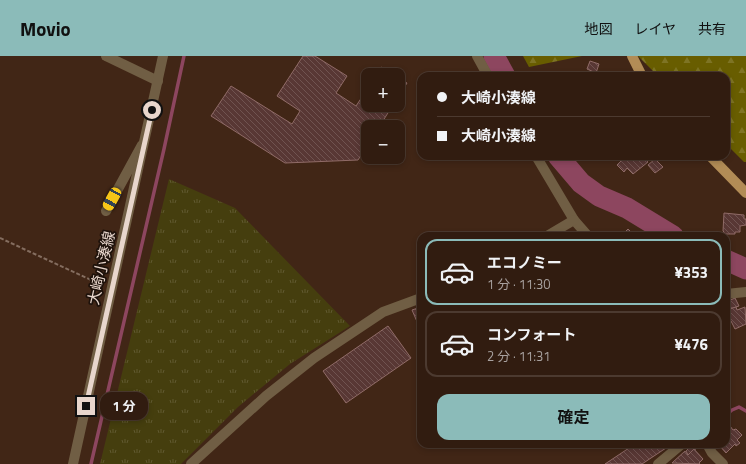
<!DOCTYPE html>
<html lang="ja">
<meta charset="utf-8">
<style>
body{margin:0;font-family:"Titillium Web","Noto Sans JP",sans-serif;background:#392519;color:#f1f3f6;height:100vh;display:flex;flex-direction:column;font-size:15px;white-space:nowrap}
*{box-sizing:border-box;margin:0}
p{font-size:13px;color:#a8a19f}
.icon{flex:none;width:22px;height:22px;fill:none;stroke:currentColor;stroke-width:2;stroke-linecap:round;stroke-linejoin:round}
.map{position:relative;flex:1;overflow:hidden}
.details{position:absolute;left:417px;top:176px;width:313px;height:216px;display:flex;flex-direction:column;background:#311c10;border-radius:12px;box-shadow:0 2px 6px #0003,0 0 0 1px #4c3a30}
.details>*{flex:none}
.guide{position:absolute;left:417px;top:16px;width:313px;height:88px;border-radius:12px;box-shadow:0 2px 6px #0003,0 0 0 1px #4c3a30;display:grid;align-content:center;height:88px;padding:0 20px;background:#311c10}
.tools{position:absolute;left:361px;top:12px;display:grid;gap:8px}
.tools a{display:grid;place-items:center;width:44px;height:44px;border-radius:8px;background:#311c10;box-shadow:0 2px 6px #0003,0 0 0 1px #4c3a30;font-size:20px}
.end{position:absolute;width:18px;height:18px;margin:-9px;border:5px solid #e8d6cc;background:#111;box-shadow:0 0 0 2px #111}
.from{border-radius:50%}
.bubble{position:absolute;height:28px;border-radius:12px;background:#311c10;box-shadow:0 2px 6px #0003,0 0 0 1px #4c3a30;font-size:13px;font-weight:700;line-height:28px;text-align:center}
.car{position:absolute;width:12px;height:24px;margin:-12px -6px;border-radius:5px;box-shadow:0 0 3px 1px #0007;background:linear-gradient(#f5c518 24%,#345 0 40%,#f5c518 0 76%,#345 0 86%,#f5c518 0)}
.guide b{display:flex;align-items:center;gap:14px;height:38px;font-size:15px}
.guide b+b{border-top:1px solid #4c3a30}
.guide i{width:10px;height:10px;background:#f1f3f6}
ul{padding:7px 0 0;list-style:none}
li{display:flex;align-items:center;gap:12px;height:66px;margin:0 8px 6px;padding:0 12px;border:2px solid #4c3a30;border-radius:12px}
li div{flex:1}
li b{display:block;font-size:15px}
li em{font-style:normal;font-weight:700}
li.selected{border-color:#8bbbb9}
li>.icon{width:36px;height:36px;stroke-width:1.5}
.cta{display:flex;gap:8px;margin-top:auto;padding:8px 20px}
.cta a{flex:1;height:46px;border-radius:12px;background:#8bbbb9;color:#111;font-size:16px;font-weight:700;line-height:46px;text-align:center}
header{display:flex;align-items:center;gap:24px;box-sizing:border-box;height:56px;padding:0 20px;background:#8bbbb9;color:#111}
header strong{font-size:19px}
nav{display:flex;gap:22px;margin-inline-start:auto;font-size:14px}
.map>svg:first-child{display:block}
.forest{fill:url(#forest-firs)}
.park{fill:url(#park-tufts)}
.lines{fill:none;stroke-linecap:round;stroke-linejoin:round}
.stream{stroke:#8d465f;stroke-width:3.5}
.river{stroke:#8d465f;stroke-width:21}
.building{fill:url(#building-back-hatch);stroke:#906b67}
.path{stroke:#846d5f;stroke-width:2;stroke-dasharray:4 2;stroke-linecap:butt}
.minor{stroke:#705e44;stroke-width:10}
.tertiary{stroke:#705e44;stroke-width:10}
.primary{stroke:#b28c56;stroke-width:10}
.route{stroke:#e8d6cc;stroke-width:5}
.labels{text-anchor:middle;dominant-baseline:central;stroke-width:3.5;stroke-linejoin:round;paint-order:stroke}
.street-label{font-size:15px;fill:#e8d6cc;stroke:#1e120b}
</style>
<header>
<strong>Movio</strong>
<nav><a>地図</a><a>レイヤ</a><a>共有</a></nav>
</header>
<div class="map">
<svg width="746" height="408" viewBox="0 0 746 408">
<defs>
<pattern id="forest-firs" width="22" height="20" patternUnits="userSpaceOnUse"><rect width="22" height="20" fill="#685d00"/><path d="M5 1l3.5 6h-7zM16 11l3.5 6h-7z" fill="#7e7424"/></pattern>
<pattern id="park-tufts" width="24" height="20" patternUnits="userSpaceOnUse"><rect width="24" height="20" fill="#453e0e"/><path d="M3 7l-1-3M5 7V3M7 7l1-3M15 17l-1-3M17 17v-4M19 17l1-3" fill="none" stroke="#605930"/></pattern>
<pattern id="building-back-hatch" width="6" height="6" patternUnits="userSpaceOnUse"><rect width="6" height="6" fill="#583734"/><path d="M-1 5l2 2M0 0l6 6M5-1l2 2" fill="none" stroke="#705350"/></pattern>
</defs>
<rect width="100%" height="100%" fill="#412616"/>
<g class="forest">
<polygon points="523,0 582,0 529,11"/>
<polygon points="638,0 746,0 746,106 744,106 726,88 726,20 658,20"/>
</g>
<polygon class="park" points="169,123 235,152 350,270 290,308 238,351 181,408 100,408"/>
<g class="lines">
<g class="stream">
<polyline points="726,359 732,354 739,351 746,355"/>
<polyline points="91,408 164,93 184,0"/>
</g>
<g class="river">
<polyline points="494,0 505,20"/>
<polyline points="558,100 581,127 599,140 627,152 673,180"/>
<polyline points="726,204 746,213"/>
</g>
</g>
<g class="building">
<polygon points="303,0 315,0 347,20 336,37 356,50 368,32 368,49 393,49 379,71 368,71 368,88 358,104 285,107 211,60 231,30 292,68 300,55 277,40"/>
<polygon points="590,5 599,8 596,17 587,13"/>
<polygon points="381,11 394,19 376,19"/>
<polygon points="398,22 407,27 398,41"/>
<polygon points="626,100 646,100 647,102 645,103 648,106 633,118 627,112 624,116 617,109"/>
<polygon points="655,103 663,111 655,117 648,109"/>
<polygon points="724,157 744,159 744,163 746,163 746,169 740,170 740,176 735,176 735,178 724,178 724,176 723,175"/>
<polygon points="628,173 635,180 617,180 619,178 621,180"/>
<polygon points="735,242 739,250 727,254 726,246"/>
<polygon points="421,251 421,275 412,254"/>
<polygon points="736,251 737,254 745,251 746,268 735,273 731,265 726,267 726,254"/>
<polygon points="388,270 411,302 346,347 323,315"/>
<polygon points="730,370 733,374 736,373 742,379 737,384 740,387 736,390 735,388 726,397 718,388 726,388 726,374"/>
<polygon points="635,388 672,388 642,408 605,408"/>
<polygon points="693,388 700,388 701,389 688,399 686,395"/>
<polygon points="694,393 703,403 699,407 700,408 672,407 685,395 688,399"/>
</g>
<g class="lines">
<polyline class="path" points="0,182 102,229"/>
<g class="minor">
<polyline points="106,0 158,25"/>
<polyline points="477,0 488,20"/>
<polyline points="536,100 574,164 588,180"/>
<polyline points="106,155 142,89"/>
<polyline points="547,180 574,164"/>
<polyline points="726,238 746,236"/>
<polyline points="707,388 712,397 723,408"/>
<polyline points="191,408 266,340 314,302 383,256 421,242"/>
<polyline points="658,408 682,388"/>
</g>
<polyline class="tertiary" points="73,408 163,0"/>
<g class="primary">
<polyline points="632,0 642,20"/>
<polyline points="710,100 746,137"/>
</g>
</g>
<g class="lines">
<polyline class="route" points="86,350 152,54"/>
</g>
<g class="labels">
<g class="street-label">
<text transform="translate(101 212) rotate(-77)">大崎小湊線</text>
</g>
</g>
</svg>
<div class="tools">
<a>+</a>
<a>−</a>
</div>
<i class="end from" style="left:152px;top:54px"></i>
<i class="end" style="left:86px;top:350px"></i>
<div class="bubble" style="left:100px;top:336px;width:48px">1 分</div>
<i class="car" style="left:112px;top:143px;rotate:209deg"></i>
<div class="guide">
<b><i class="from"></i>大崎小湊線</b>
<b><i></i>大崎小湊線</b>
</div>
<section class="details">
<ul>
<li class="selected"><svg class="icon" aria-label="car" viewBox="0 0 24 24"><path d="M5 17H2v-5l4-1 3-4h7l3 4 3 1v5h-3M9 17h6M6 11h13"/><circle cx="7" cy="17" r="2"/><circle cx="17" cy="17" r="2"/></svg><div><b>エコノミー</b><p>1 分 · 11:30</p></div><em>¥353</em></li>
<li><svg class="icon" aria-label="car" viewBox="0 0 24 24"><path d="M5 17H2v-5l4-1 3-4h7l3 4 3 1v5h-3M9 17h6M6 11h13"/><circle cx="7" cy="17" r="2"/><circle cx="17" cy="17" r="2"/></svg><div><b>コンフォート</b><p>2 分 · 11:31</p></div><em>¥476</em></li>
</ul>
<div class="cta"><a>確定</a></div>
</section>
</div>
